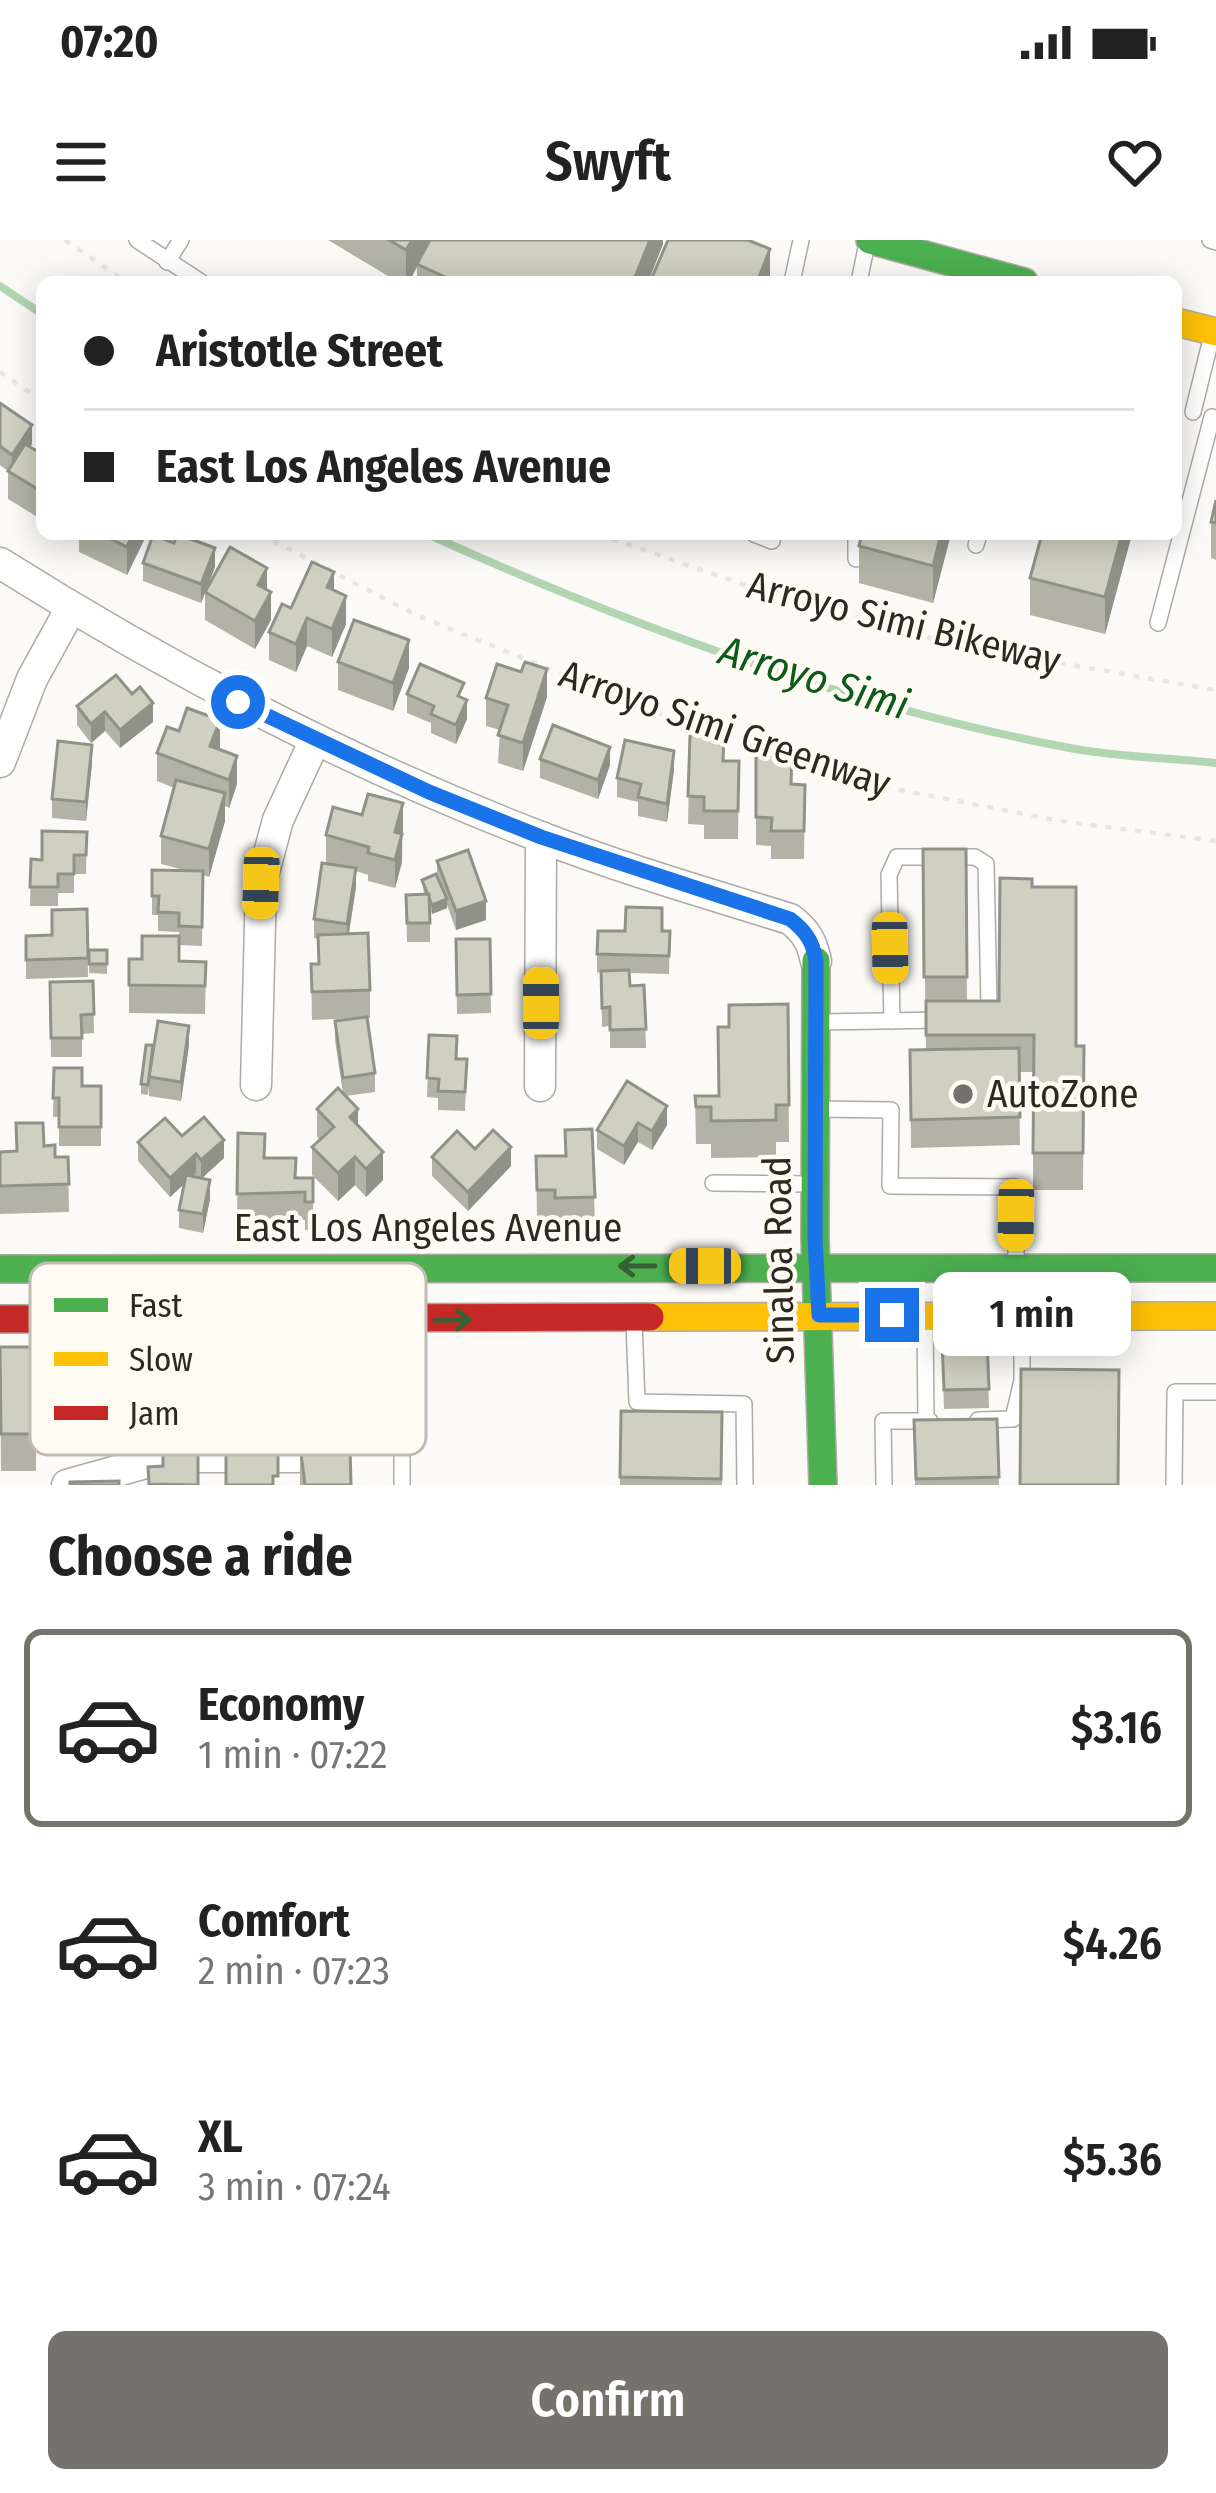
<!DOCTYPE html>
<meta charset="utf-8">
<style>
body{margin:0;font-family:"Fira Sans Condensed",sans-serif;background:#f6f6f6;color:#222;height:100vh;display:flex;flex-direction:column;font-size:45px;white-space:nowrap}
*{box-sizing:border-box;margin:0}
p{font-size:39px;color:#767676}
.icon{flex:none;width:66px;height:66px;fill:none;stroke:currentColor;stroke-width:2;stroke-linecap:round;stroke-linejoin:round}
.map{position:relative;height:1245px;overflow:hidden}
.panel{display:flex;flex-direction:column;background:#fff;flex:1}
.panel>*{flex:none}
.banner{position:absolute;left:36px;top:36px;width:1146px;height:264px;border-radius:18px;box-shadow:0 6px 30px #0003;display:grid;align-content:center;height:264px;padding:0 48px;background:#fff}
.end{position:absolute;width:54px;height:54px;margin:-27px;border:15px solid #1a73e8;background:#fff;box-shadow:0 0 0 6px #fff}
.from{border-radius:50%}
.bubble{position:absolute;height:84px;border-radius:18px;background:#fff;box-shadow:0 6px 30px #0003;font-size:39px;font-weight:600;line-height:84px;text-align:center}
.car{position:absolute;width:36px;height:72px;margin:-36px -18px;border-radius:15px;box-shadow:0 0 9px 3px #0007;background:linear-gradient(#f5c518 24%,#345 0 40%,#f5c518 0 76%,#345 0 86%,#f5c518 0)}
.banner b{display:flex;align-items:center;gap:42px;height:114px;font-size:45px}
.banner b+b{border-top:3px solid #e0e0e0}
.banner i{width:30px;height:30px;background:#222}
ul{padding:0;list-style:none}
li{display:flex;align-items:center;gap:36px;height:198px;margin:0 24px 18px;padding:0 24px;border:6px solid transparent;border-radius:18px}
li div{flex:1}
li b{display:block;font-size:45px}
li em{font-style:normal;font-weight:600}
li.active{border-color:#75726c}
li>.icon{width:108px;height:108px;stroke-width:1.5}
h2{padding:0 48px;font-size:54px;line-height:144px}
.primary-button{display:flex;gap:24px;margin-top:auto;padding:24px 48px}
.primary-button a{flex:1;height:138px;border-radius:18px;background:#75726c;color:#fff;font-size:48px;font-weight:600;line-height:138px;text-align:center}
.status{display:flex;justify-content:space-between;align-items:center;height:84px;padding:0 60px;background:#fff;direction:ltr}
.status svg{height:33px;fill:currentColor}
header{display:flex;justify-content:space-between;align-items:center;height:156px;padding:0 48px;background:#fff;font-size:54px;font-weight:600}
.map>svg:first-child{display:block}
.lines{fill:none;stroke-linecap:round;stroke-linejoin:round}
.stream{stroke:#b1d6b1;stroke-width:8}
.lane-casing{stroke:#aeaba6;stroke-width:18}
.street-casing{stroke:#aeaba6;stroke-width:33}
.fast-casing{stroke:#aeaba6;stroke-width:30}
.slow-casing{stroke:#aeaba6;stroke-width:30}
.jam-casing{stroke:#aeaba6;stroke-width:30}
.path{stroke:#e8e6e5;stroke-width:4.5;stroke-dasharray:6 9;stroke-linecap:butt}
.lane{stroke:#fffefe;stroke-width:15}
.street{stroke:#fffefe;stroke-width:30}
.fast{stroke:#4caf50;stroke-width:27}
.slow{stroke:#ffc107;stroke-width:27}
.jam{stroke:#c62828;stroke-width:27}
.wall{fill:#b2b3a6}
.shaded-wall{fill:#919287}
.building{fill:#cfd0c1;stroke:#919287;stroke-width:3}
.oneway{stroke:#395f34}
.route{stroke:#1a73e8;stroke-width:15}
.poi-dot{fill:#75726c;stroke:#fffbf3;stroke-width:4.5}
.labels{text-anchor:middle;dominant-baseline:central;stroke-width:9;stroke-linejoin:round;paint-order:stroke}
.street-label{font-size:39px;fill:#2c2922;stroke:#fffbf3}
.poi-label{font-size:39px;fill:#2c2922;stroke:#fffbf3;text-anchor:start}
.water-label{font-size:42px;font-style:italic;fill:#0b5b1b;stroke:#fffbf3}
.key{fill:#fffbf3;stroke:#c0bcb4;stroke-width:3}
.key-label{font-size:33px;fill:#2c2922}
</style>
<div class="status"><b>07:20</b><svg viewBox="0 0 49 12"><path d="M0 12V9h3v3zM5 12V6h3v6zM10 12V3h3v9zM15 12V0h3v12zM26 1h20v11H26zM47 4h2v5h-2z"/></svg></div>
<header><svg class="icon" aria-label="menu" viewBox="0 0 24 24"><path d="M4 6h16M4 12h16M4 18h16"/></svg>Swyft<svg class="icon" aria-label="heart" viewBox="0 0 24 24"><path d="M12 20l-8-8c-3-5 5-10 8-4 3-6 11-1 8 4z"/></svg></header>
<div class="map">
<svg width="1216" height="1245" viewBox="0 0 1216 1245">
<rect width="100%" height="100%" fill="#fcfaf6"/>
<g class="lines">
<g class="stream">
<polyline points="0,46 42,74"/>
<path d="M427 294C630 386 851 467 1070 508 1117 517 1168 518 1216 523"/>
</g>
<defs>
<g id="lane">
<polyline points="137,0 201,42"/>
<polyline points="1210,0 1216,2"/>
<polyline points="167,22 181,0"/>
<polyline points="792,42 801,0"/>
<polyline points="859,42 867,3"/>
<polyline points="1193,172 1212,95"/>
<polyline points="754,294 772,301 773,294"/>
<polyline points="856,294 856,319"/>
<polyline points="976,305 979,294"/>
<polyline points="1158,383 1212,177"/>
<polyline points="892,781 889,635 897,617 975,617 986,624 989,766 984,776"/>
<polyline points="818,782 944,780"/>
<polyline points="818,869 891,870 890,946 1016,947 1016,1020"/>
<polyline points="713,943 812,944"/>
<polyline points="634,1081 637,1162 744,1164 745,1245"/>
<polyline points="925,1082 926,1181"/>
<polyline points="978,1180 1013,1179 1022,1140 1022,1082"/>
<polyline points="402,1245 402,1032"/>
<polyline points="884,1245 883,1181 930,1181"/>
<polyline points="1174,1245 1175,1152 1216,1152"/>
</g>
<g id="street">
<path d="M0 323C171 431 349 523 538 596 620 628 706 653 790 679 806 691 812 702 816 721"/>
<polyline points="0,522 32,439 71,368"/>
<polyline points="256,845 261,643 278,580 315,500"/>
<polyline points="540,846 541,597"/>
<polyline points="67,1245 149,1222 183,1217 298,1217"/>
</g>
<g id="fast">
<polyline points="870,0 1024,42"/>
<polyline points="816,721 815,998 823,1245"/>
<polyline points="0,1029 1216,1028"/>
</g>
<g id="slow">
<polyline points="1176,82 1216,92"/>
<polyline points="650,1077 1216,1076"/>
</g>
<polyline id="jam" points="0,1079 650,1077"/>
</defs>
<use href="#lane" class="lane-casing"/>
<use href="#street" class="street-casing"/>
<use href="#fast" class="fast-casing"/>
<use href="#slow" class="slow-casing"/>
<use href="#jam" class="jam-casing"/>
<g class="path">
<polyline points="65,0 126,42"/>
<polyline points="0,132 42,161"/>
<polyline points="260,294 416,375 678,481 860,542 1060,581 1216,601"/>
<polyline points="598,294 753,348 956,405 1216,450"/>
</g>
<use href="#lane" class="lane"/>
<use href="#street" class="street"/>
<use href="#fast" class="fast"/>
<use href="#slow" class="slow"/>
<use href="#jam" class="jam"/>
</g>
<g class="wall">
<polygon points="328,0 663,0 663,4 648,42 417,42 417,27 409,42 398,42"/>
<polygon points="0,163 32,204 30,207 42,214 39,278 8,259 8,231 0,225"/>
<polygon points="1216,260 1216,320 1211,318 1211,282"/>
<polygon points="79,294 147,294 127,335 79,312"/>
<polygon points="862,294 951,294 933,363 859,343 859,306"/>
<polygon points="1042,294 1132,294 1105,394 1030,375 1030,338"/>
<polygon points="143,323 215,327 206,351 267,350 271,380 255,409 205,380 205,353 201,363 143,341"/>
<polygon points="334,351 346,384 332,417 307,406 296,432 269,420 269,392 291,368"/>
<polygon points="338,422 409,428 393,471 338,450"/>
<polygon points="407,454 464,459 467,479 456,504 431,493 431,483 407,473"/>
<polygon points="547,457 523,531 498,523 500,490 486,486 486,458"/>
<polygon points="77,466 153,482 120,508 105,491 91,503 77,485"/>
<polygon points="690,495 724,521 739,521 738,599 704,599 704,585 688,584"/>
<polygon points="219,510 237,544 229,568 225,566 225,581 209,637 203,635 202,706 179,705 179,721 206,722 205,774 129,773 129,719 142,719 179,696 179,692 158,691 158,675 152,675 152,630 184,630 161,624 161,596 174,548 157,541 157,513"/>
<polygon points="756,516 792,544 805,545 804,619 771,619 771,606 756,605"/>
<polygon points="540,519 610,525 598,559 540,538"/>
<polygon points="92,523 86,581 52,578 52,559"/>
<polygon points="674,530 667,582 638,576 638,562 617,557 617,538"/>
<polygon points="403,563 402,622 395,648 368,641 368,635 356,631 356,647 349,694 370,750 370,778 367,778 375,833 375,852 345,856 383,940 366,957 355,945 338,961 312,935 312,907 320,900 317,897 317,869 343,854 335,800 335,781 359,778 312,780 311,724 318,724 318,699 314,698 314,679 326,623 326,595 362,575"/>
<polygon points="87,592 86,634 74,634 74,653 58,653 58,666 30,666 31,619 42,620"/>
<polygon points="923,609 966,609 967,761 999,761 1032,647 1076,806 1084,806 1083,950 1033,950 1033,832 1019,832 1020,905 911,908 910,810 926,810"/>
<polygon points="437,621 486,680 456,690 447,665 447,668 432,674 430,668 430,702 407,702 406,655 424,654 422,640 437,637"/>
<polygon points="87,669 88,737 26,739 26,696 52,695"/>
<polygon points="662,691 670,691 669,734 629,733 630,746 644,745 646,808 610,808 610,786 602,787 601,733 597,732 597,714"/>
<polygon points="456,699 490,699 491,773 457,774"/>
<polygon points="89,710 107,710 107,734 89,733"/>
<polygon points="93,741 94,793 82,794 82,817 51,817 50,742"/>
<polygon points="788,764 789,902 776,902 776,917 711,918 711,904 696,904 695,856 719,856 729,787"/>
<polygon points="429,795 457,819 467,819 465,871 438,870 438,858 427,857"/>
<polygon points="189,805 181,861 149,856 149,844 148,855 141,854 141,844"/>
<polygon points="54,828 82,846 101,846 101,906 59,906 59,877 53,877"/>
<polygon points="667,866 667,885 652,910 638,902 624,925 597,909 597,890"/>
<polygon points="592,889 595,985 555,986 555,978 537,978 536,916 565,916 565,890"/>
<polygon points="238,893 265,918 296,938 313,938 313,990 305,990 305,980 237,982"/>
<polygon points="182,896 224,918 202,938 210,959 203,993 179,988 179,970 184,944 170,957 138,921 138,902"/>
<polygon points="44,906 55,917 68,917 69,972 0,974 0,912 16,912"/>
<polygon points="475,909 511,926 468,971 432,936 432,917"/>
<polygon points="987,1098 989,1168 944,1169 942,1100"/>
<polygon points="0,1107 36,1107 36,1231 1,1231"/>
<polygon points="199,1111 200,1199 156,1199 156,1170 120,1170 120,1198 72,1199 72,1112"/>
<polygon points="226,1112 352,1112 353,1199 309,1199 309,1171 273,1171 273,1198 226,1199"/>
<polygon points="621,1171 722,1172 722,1245 620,1245"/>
<polygon points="997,1179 999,1245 915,1245 914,1180"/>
<polygon points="300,1205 351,1245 300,1245"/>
</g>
<g class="shaded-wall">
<polygon points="412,0 431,0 409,42 406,42 406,10"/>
<polygon points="650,0 663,0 663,4 648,42 633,42"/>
<polygon points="770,9 770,42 757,42"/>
<polygon points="32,185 32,204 12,234 12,215"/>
<polygon points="42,244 42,272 39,278 39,250"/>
<polygon points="133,294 147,294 127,335 127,307"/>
<polygon points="941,294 951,294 933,363 933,326"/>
<polygon points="1122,294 1132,294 1105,394 1105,357"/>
<polygon points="215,308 215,327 201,363 201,344"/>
<polygon points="267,328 267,356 258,345"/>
<polygon points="334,332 334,360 327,347"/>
<polygon points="271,352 271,380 255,409 255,381"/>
<polygon points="346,356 346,384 332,417 332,389"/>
<polygon points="307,378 307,406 296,432 296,404"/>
<polygon points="409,400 409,428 393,471 393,443"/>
<polygon points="547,429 547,457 523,531 523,503"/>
<polygon points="467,460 467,479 456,504 456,485"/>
<polygon points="153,463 153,482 120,508 120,490"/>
<polygon points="105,472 105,491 91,503 91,484"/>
<polygon points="220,480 220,508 210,534 210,506"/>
<polygon points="92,505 92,523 86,581 86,562"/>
<polygon points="610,507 610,525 598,559 598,540"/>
<polygon points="674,511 674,530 667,582 667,564"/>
<polygon points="237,516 237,544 229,568 229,540"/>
<polygon points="225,553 225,581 209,637 209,609"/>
<polygon points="403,563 403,591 395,620 395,592"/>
<polygon points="402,594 402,622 395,648 395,620"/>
<polygon points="356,628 356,647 347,703 347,684"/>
<polygon points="447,659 447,668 432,674 432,665"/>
<polygon points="486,661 486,680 456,690 456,671"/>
<polygon points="189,786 189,805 181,861 181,842"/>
<polygon points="667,866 667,885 652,910 652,891"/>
<polygon points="358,869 358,897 350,877"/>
<polygon points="638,883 638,902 624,925 624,906"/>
<polygon points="224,900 224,918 201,939 201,920"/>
<polygon points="511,907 511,926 468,971 468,952"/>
<polygon points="383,912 383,940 366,957 366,929"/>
<polygon points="196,914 196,933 170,957 170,938"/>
<polygon points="355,917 355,945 338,961 338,933"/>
<polygon points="210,940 210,959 203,993 203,974"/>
</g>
<g class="building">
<polygon points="389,0 412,0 406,10"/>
<polygon points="430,0 650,0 633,42 456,42 417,24"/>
<polygon points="668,0 748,0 770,9 757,42 650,42"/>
<polygon points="0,163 32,185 12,215 0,206"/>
<polygon points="25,204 42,214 42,244 39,250 8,231"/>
<polygon points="1216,260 1216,283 1211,282"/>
<polygon points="101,294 133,294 127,307"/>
<polygon points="177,294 215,308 201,344 143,323 153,295 174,303"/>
<polygon points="862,294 941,294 933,326 859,306"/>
<polygon points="1042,294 1122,294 1105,357 1030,338"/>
<polygon points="230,307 267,328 258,345 271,352 255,381 205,352"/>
<polygon points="312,322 334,332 327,347 346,356 332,389 307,378 296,404 269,392 282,364 291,368"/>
<polygon points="354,380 409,400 393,443 338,422"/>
<polygon points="525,422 547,429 523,503 498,495 508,465 486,458 497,424 521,432"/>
<polygon points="420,424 464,443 458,456 467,460 456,485 431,474 434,466 407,454"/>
<polygon points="116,435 132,454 140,447 153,463 120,490 105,472 91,484 77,466"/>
<polygon points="187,468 220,480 210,506 237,516 229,540 157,513 167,487 179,491"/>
<polygon points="553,485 610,507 598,540 540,519"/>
<polygon points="690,495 724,495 723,521 739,521 738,571 704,571 704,557 688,556"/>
<polygon points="625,500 674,511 667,564 638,557 641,544 617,538"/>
<polygon points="58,501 92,505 86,562 52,559"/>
<polygon points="756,516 792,516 791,544 805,545 804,591 771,591 772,578 756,577"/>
<polygon points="176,540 225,553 209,609 161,596"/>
<polygon points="368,554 403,563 395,592 402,594 395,620 368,613 369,607 326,595 333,567 362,575"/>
<polygon points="42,591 87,592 86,615 74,615 74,634 58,634 58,647 30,647 31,619 42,620"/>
<polygon points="923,609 966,609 967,737 924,737"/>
<polygon points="468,610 486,661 456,671 437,621"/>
<polygon points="322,623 356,628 347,684 314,679"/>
<polygon points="152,630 203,631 202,687 179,686 179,673 158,672 159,656 152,656"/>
<polygon points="436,634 447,659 432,665 422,640"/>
<polygon points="1000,638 1032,639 1032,647 1076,647 1076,806 1084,806 1083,913 1033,913 1034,795 926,795 926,761 999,761"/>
<polygon points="429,654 430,683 407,683 406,655"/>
<polygon points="626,667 662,668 662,691 670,691 669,716 597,714 598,691 625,691"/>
<polygon points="87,669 88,718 26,720 26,696 52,695 52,670"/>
<polygon points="368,693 370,750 312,752 311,724 319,724 318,695"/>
<polygon points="142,696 179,696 179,721 206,722 205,746 129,745 129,719 142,719"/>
<polygon points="456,699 490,699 491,754 457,755"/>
<rect x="89" y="710" width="18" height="14"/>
<polygon points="629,730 630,746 644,745 646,789 610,790 610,767 602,768 601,731"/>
<polygon points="93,741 94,774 81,775 82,798 51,798 50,742"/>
<polygon points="788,764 789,865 776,865 776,880 711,881 711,867 696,867 695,856 719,856 718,787 729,787 729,765"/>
<polygon points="367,777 375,833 343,838 335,781"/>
<polygon points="158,781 189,786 181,842 149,837"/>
<polygon points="429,795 457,796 456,819 467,819 465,852 438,851 439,839 427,838"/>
<polygon points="146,805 153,805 148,845 141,844"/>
<polygon points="1019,808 1020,877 911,880 910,810"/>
<polygon points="54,828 82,828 82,846 101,846 101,887 59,887 59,858 53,858"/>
<polygon points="627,841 667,866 652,891 638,883 624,906 597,890"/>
<polygon points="338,848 358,869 350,877 383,912 366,929 355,917 338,933 312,907 334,887 317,869"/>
<polygon points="204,877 224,900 201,920 196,914 170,938 138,902 165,878 182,896"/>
<polygon points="16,883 43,883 44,906 55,905 55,917 68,917 69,944 0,946 0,912 17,911"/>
<polygon points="592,889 595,957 555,958 555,950 537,950 536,916 566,916 565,890"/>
<polygon points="493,890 511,907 468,952 432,917 457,891 475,909"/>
<polygon points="238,893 265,894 264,918 296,918 295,938 313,938 313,962 305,962 305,952 237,954"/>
<polygon points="186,935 210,940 203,974 179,970"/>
<polygon points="987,1098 989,1149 944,1150 942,1100"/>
<polygon points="0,1107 36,1107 36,1194 1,1194"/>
<polygon points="1021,1129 1119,1130 1118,1245 1020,1245"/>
<polygon points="621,1171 722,1172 721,1239 620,1237"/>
<polygon points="997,1179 999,1237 916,1239 914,1180"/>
<polygon points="278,1203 278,1236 273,1236 273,1245 226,1245 226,1204"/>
<polygon points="300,1205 350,1205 351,1245 305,1245"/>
<polygon points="163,1212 198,1212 198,1245 149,1244 148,1227 163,1226"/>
<polygon points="119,1241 119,1245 70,1245 70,1242"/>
</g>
<defs><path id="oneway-shaft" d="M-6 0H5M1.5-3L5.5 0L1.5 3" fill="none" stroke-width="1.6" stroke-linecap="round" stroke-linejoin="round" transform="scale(3)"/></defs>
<g class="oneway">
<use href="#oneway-shaft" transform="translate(637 1026) rotate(180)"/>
<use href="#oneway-shaft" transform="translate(453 1080) rotate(-1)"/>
</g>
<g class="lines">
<path class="route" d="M238 462 429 552 541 597 790 679C806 691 813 702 816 721L815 998 819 1075H892"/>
</g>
<circle class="poi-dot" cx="963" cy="854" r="12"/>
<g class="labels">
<g class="street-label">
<text transform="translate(904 383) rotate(14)">Arroyo Simi Bikeway</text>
<text transform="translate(725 489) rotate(19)">Arroyo Simi Greenway</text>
<text x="428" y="988">East Los Angeles Avenue</text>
<text transform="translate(779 1020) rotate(-91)">Sinaloa Road</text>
</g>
<g class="poi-label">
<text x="987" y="854">AutoZone</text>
</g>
<g class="water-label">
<text transform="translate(814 438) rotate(17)">Arroyo Simi</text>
</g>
</g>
<rect x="30" y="1023" width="396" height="192" rx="18" class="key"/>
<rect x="54" y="1058" width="54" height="14" fill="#4caf50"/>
<rect x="54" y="1112" width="54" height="14" fill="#ffc107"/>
<rect x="54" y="1166" width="54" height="14" fill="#c62828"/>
<g class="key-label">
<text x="129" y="1077">Fast</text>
<text x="129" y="1131">Slow</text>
<text x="129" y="1185">Jam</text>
</g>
</svg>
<i class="end from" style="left:238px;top:462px"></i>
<i class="end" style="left:892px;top:1075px"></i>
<div class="bubble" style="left:933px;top:1032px;width:198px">1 min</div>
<i class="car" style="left:261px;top:643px;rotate:182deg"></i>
<i class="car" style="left:890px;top:708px;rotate:179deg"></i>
<i class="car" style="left:541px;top:763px;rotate:0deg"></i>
<i class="car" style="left:1016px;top:975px;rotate:181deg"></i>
<i class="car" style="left:705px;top:1026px;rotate:270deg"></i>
<div class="banner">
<b><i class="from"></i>Aristotle Street</b>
<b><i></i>East Los Angeles Avenue</b>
</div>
</div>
<section class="panel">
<h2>Choose a ride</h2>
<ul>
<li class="active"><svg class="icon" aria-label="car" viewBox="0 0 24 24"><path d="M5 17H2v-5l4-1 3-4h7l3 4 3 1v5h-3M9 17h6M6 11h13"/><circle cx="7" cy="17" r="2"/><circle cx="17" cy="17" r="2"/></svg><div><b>Economy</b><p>1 min · 07:22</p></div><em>$3.16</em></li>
<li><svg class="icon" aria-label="car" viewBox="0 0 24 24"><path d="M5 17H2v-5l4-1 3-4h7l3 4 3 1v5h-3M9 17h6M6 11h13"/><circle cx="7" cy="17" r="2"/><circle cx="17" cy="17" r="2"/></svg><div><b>Comfort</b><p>2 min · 07:23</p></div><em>$4.26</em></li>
<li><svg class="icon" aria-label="car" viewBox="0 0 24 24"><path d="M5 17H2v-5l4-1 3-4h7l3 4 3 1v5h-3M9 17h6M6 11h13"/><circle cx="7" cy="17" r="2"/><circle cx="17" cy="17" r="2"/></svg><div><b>XL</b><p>3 min · 07:24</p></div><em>$5.36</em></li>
</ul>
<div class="primary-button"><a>Confirm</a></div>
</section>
